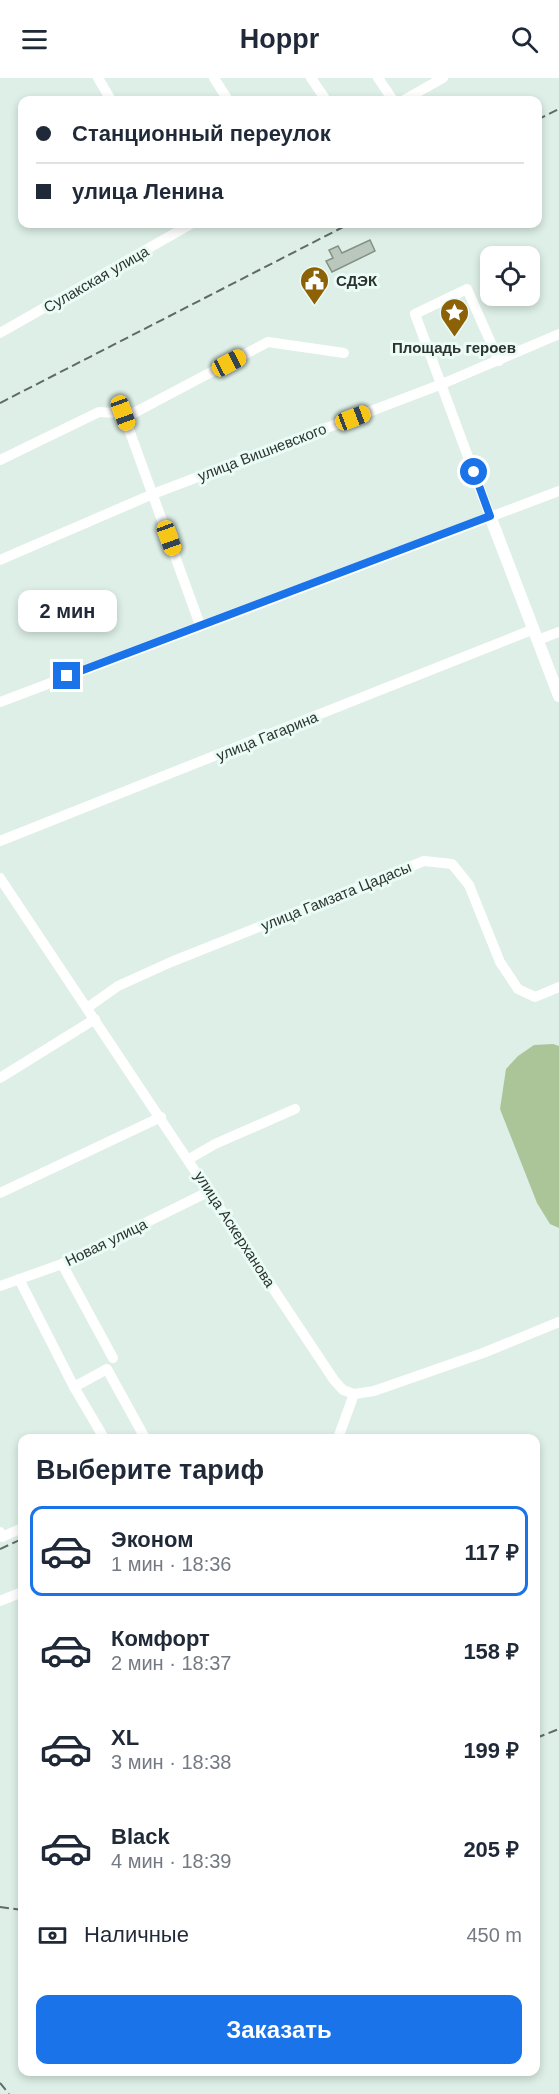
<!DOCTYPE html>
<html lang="ru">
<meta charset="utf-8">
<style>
body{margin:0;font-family:Helvetica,sans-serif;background:#f6f6f7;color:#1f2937;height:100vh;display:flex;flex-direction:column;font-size:22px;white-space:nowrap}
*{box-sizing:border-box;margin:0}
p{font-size:20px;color:#747a83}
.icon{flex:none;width:33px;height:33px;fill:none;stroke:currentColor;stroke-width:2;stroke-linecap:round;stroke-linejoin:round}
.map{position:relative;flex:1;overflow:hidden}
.panel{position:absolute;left:18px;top:1356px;width:522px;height:642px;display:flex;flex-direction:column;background:#fff;border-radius:12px;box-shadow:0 3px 9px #0003}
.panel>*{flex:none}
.banner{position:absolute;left:18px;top:18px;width:524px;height:132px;border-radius:12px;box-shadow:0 3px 9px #0003;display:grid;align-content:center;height:132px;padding:0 18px;background:#fff}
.fabs{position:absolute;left:480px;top:168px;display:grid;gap:12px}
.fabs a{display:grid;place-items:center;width:60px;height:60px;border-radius:12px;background:#fff;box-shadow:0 3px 9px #0003;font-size:30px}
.end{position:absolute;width:27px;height:27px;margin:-14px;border:8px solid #1a73e8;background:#fff;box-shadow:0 0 0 3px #fff}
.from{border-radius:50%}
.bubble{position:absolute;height:42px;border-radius:12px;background:#fff;box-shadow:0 3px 9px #0003;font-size:20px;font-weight:800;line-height:42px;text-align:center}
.car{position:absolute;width:18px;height:36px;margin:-18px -9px;border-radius:8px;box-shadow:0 0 4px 2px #0007;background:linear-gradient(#f5c518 24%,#345 0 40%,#f5c518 0 76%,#345 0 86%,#f5c518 0)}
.banner b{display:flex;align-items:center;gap:21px;height:57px;font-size:22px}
.banner b+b{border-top:2px solid #e0e1e3}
.banner i{width:15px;height:15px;background:#1f2937}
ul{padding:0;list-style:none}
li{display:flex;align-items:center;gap:18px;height:90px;margin:0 12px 9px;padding:0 6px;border:3px solid transparent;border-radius:12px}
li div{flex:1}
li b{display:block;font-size:22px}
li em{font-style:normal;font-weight:800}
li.current{border-color:#1a73e8}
li>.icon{width:54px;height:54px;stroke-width:1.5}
h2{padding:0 18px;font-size:27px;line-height:72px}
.pay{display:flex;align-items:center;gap:15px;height:66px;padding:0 18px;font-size:22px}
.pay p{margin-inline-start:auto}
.primary-button{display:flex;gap:12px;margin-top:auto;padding:12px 18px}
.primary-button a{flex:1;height:69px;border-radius:12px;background:#1a73e8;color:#fff;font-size:24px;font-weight:800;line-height:69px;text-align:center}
header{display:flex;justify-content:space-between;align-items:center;height:78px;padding:0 18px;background:#fff;font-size:27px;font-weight:800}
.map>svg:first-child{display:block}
.green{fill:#abc599}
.building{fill:#bac7bc;stroke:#839085;stroke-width:1.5}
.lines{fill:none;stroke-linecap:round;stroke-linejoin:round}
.minor{stroke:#fff;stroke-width:10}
.major{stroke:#fff;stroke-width:12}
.rail{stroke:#616b66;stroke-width:2;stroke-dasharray:9 4.5;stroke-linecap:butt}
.route{stroke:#1a73e8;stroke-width:8}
.labels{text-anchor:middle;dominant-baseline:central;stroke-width:6;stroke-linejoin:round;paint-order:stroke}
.street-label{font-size:15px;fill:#2c3330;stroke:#eafcf5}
.poi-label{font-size:15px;font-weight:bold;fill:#2c3330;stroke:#eafcf5;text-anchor:start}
</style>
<header><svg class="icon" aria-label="menu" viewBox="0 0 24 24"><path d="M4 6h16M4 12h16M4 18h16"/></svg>Hoppr<svg class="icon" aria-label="search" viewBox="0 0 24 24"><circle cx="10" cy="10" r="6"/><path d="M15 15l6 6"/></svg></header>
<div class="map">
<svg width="559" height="2016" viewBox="0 0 559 2016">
<rect width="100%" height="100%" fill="#ddefe7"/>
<polygon class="green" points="553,966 559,968 559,1150 550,1146 537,1125 500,1031 506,991 518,978 534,967"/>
<polygon class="building" points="370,162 375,173 332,194 326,183 333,180 329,172 338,168 342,175"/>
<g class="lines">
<g class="minor">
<polyline points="98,0 111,22"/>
<polyline points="214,0 228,22"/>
<polyline points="311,0 326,22"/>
<polyline points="378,0 393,22"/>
<polyline points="404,22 443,0"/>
<polyline points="0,255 191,146"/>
<polyline points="123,335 200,547"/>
<polyline points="0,382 99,334 132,336 268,264 344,275"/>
<polyline points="490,438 415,236 467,211 499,283"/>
<polyline points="0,482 153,416 442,306 559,256"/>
<polyline points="538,562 559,554"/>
<polyline points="0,624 559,413"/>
<polyline points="0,763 534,551"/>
<polyline points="0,800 334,1302 343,1312 354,1316 374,1313 483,1275 559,1244"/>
<polyline points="87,930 118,908 171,884 424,783 452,786 469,807 500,884 518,911 535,919 559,909"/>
<polyline points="0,1000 95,941"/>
<polyline points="189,1081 215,1066 295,1031"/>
<polyline points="0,1115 161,1039"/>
<polyline points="62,1186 113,1280"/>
<polyline points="19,1201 74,1309 104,1360"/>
<polyline points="0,1208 62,1186 210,1113"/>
<polyline points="74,1309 107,1291 145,1360"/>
<polyline points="338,1360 354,1316"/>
<polyline points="0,1454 2,1459 22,1450"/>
<polyline points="0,1523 22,1514"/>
</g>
<polyline class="major" points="490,438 559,618"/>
<g class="rail">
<polyline points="537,42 559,31"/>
<polyline points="0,325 349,146"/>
<polyline points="0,1471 22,1461"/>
<polyline points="536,1660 559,1651"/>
<polyline points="0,1829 22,1832"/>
<polyline points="0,2005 9,2016"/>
</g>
</g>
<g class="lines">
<polyline class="route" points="67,598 490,438 474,394"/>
</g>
<defs>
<symbol id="civic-pin" viewBox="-11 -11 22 30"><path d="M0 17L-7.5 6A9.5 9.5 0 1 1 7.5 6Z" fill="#8d6106" stroke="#eafcf5"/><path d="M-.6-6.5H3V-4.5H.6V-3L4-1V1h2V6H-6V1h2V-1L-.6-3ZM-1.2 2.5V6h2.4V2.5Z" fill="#fff"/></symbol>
<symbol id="sight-pin" viewBox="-11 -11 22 30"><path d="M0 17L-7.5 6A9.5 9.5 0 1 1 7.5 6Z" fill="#8d6106" stroke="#eafcf5"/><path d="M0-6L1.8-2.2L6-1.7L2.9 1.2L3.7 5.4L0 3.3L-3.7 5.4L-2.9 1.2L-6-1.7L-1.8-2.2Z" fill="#fff"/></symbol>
</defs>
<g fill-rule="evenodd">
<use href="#civic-pin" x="298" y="186" width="33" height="45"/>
<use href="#sight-pin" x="438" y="218" width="33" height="45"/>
</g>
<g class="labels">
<g class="street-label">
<text transform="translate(96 201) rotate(-30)">Сулакская улица</text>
<text transform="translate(262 374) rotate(-21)">улица Вишневского</text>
<text transform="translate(267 658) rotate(-22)">улица Гагарина</text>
<text transform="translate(336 818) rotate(-22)">улица Гамзата Цадасы</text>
<text transform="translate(235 1151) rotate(57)">улица Аскерханова</text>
<text transform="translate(106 1164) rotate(-26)">Новая улица</text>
</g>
<g class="poi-label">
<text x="336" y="202">СДЭК</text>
<text x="454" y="269" text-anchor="middle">Площадь героев</text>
</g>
</g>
</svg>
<div class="fabs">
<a><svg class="icon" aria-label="locate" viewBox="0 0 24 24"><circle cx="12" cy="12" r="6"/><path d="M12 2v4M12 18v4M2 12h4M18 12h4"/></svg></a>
</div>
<i class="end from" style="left:474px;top:394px"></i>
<i class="end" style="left:67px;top:598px"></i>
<div class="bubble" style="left:18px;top:512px;width:99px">2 мин</div>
<i class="car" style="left:229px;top:285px;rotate:62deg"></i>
<i class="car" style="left:123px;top:335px;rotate:160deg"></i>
<i class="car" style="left:353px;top:340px;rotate:69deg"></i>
<i class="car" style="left:169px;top:460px;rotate:160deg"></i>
<div class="banner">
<b><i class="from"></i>Станционный переулок</b>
<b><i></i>улица Ленина</b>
</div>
<section class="panel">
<h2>Выберите тариф</h2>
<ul>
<li class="current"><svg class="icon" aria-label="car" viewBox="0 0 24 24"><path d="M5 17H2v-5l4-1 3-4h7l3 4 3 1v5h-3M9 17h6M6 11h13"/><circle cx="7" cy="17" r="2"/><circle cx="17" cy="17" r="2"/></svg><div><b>Эконом</b><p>1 мин · 18:36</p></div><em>117 ₽</em></li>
<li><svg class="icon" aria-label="car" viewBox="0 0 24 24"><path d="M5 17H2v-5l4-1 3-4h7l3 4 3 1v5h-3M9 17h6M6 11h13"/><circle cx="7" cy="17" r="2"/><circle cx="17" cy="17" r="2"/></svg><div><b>Комфорт</b><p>2 мин · 18:37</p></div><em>158 ₽</em></li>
<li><svg class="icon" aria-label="car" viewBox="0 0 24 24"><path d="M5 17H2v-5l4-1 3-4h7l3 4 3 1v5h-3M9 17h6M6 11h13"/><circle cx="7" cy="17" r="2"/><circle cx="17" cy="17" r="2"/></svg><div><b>XL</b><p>3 мин · 18:38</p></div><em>199 ₽</em></li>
<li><svg class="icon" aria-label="car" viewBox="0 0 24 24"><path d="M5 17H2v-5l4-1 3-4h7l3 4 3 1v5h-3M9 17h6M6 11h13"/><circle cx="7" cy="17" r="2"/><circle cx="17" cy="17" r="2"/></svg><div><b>Black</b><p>4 мин · 18:39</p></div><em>205 ₽</em></li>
</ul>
<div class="pay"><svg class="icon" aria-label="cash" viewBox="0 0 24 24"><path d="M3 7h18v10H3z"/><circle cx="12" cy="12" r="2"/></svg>Наличные<p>450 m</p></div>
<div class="primary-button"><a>Заказать</a></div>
</section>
</div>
